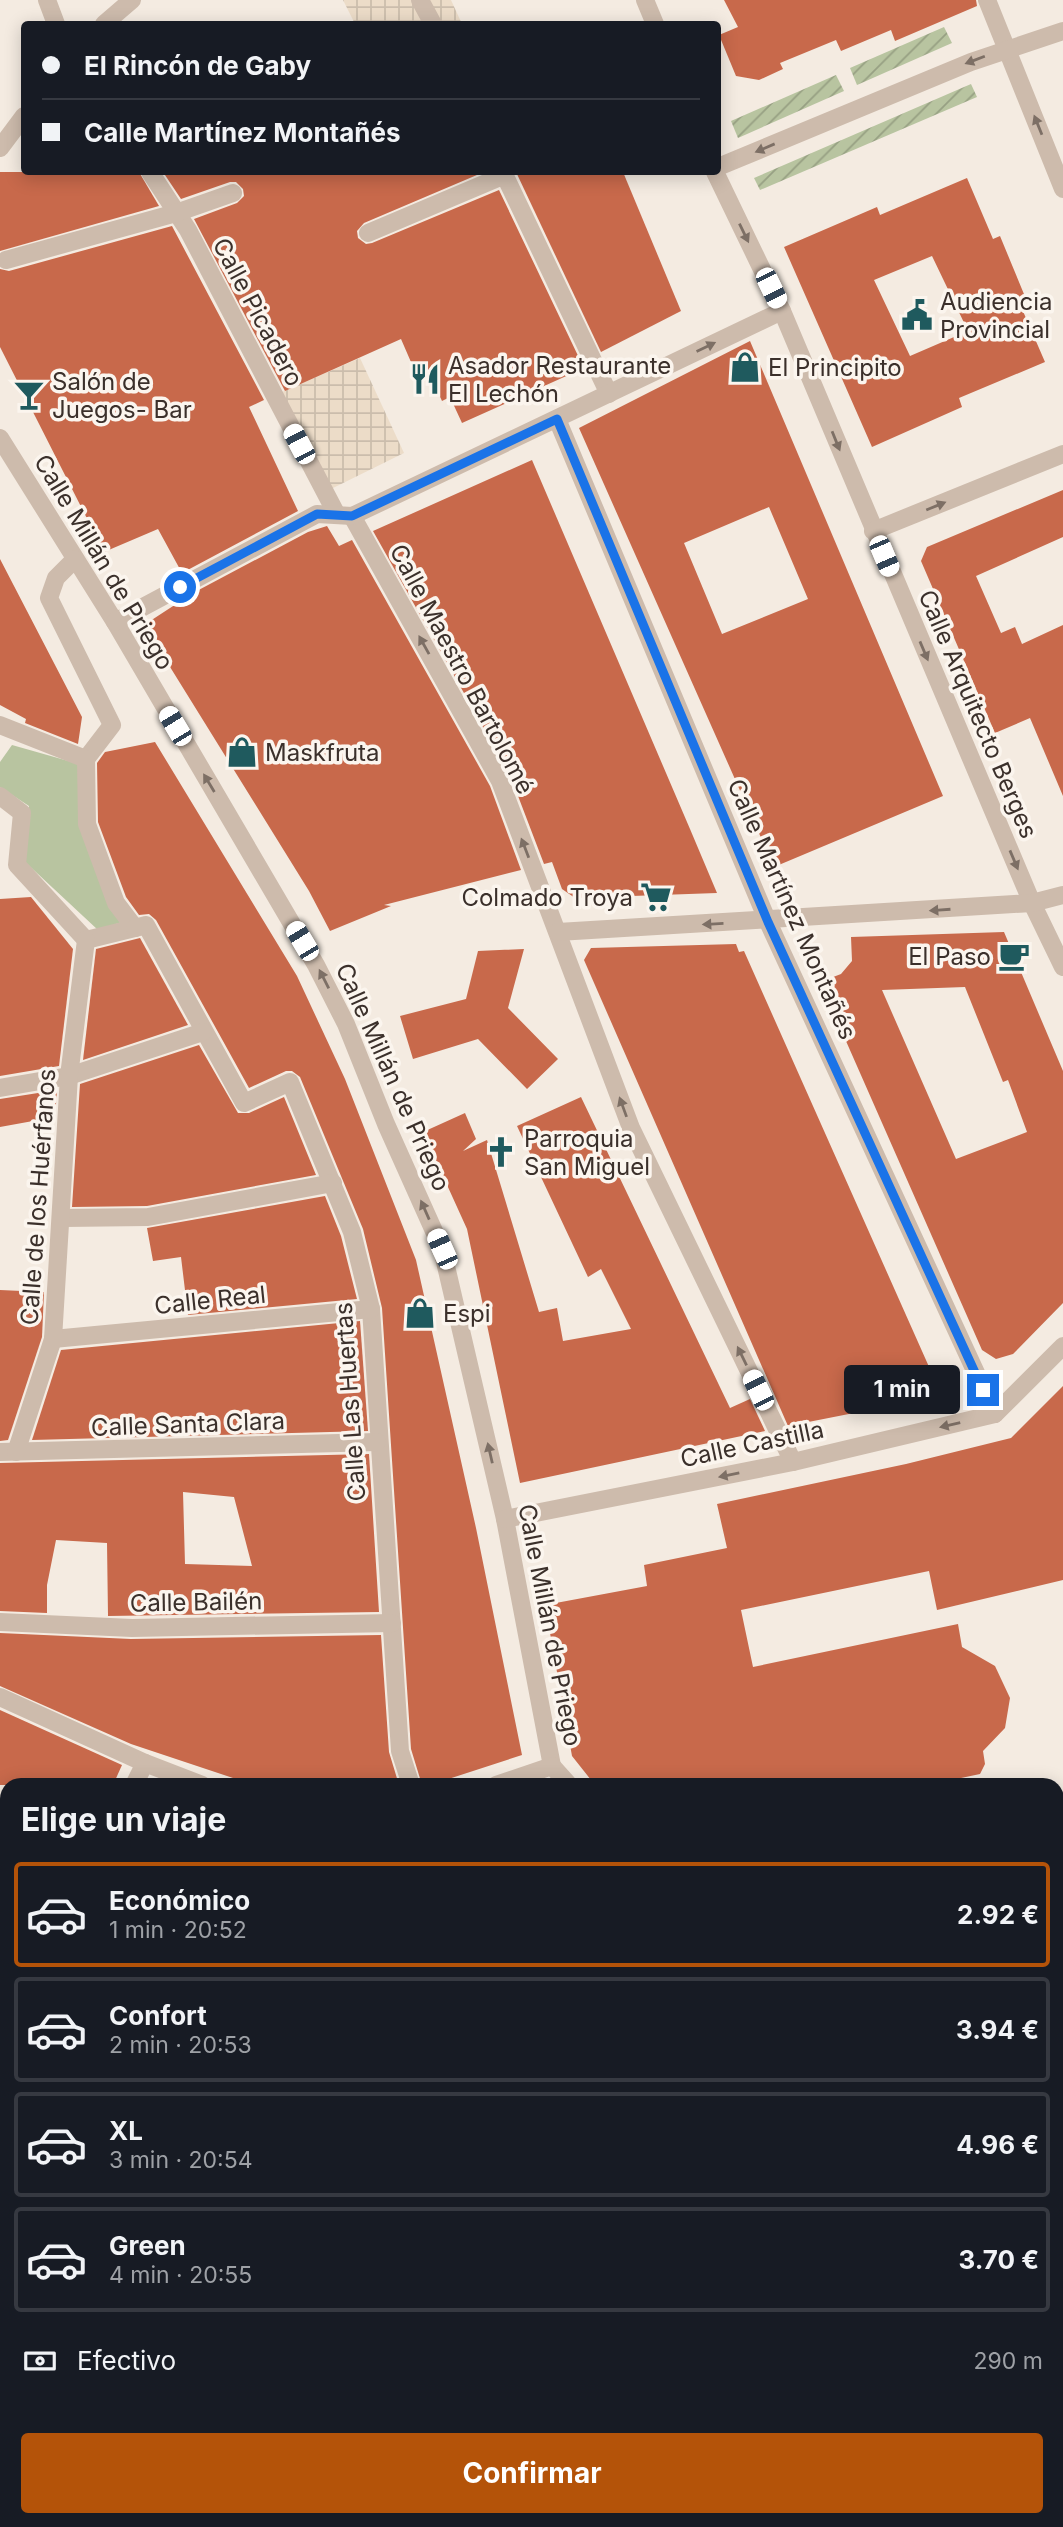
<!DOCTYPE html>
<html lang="es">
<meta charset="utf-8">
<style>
body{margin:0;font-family:Inter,sans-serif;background:#242831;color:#f1f3f6;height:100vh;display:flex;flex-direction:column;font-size:26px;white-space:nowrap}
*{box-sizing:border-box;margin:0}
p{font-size:23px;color:#9ea1a6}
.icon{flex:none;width:38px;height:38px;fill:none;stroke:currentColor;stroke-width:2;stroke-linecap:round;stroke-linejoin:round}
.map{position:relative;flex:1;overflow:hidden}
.sheet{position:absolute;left:0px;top:1778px;width:1064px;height:749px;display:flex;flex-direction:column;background:#171b24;border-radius:21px 21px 0 0;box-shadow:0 4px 18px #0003}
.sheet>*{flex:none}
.top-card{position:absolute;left:21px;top:21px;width:700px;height:154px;border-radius:7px;box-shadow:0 4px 18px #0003;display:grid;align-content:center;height:154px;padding:0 21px;background:#171b24}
.end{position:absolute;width:32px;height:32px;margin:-16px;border:9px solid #1a73e8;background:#fff;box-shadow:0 0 0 4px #fff}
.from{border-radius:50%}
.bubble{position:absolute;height:49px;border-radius:7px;background:#171b24;box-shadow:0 4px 18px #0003;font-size:23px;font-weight:700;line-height:49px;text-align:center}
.car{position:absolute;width:21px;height:42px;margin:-21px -10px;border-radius:9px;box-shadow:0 0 5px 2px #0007;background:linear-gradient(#fff 24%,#345 0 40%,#fff 0 76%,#345 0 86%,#fff 0)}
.top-card b{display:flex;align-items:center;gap:24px;height:66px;font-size:26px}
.top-card b+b{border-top:2px solid #363941}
.top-card i{width:18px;height:18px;background:#f1f3f6}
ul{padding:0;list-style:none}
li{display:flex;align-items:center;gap:21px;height:105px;margin:0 14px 10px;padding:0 7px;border:4px solid #363941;border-radius:7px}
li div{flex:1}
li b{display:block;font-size:26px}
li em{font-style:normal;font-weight:700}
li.selected{border-color:#b45309}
li>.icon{width:63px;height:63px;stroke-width:1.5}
h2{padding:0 21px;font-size:32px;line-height:84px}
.pay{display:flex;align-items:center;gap:18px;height:77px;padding:0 21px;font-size:26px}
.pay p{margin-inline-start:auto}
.cta{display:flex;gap:14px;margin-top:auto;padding:14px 21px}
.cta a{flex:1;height:80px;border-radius:7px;background:#b45309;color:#fff;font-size:28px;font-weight:700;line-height:80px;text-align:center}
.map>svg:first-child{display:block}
.park{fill:#b8c4a0}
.garden{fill:url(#garden-furrows)}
.plaza{fill:url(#plaza-grid)}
.building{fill:#c8694b;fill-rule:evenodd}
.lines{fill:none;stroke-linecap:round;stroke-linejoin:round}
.street{stroke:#cdbbac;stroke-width:18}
.oneway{fill:#7d6f65}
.route{stroke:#1a73e8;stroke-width:9}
.labels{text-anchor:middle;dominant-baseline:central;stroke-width:7;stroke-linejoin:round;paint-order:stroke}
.poi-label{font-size:24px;fill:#3b302b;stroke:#fbf5ee;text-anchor:start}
.street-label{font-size:24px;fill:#3b302b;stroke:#fbf5ee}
</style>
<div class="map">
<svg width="1063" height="2527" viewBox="0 0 1063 2527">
<defs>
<pattern id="garden-furrows" width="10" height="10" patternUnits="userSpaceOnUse" patternTransform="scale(1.75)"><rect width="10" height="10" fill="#b8c4a0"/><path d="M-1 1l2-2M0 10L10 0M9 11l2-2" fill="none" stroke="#97a083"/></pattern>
<pattern id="plaza-grid" width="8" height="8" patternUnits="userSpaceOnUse" patternTransform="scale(1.75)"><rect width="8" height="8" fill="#ecdcc8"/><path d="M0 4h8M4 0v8" fill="none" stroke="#cbbdac"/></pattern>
</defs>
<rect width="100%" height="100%" fill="#f4ebe1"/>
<polygon class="park" points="12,745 79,764 122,922 98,930 24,861 29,806 0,787 0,762"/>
<g class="garden">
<polygon points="944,27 952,43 857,85 850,68"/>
<polygon points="836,75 844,91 738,138 731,121"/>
<polygon points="971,84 977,97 760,190 754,178"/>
</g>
<g class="plaza">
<polygon points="343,0 451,0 462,24 355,24"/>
<polygon points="360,358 404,453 329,490 282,392"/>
</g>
<g class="building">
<polygon points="724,0 976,0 977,6 895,41 891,30 841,51 836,40 780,63 783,69 759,80 736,76 719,35 738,27"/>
<polygon points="0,172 139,172 159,206 0,251"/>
<polygon points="163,172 484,172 364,223 357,231 358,238 366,244 372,243 499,190 581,362 570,367 573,373 462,423 450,397 442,401 425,364 414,369 401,339 285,391 194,219 237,203 244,196 243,189 236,182 230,182 181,199"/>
<polygon points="516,172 623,172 681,311 601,352"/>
<path d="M967 178 993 239 1000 236 1026 299 1019 302 1045 362 959 398 962 407 872 447 784 247 877 207 880 215ZM932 256 968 331 910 356 874 280Z"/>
<polygon points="172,226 264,400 249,407 298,511 182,573 158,529 104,552 0,347 0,269 9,271"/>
<path d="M750 341 943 796 774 867 579 428ZM769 507 808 599 722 634 684 543Z"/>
<polygon points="532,460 690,829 717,893 575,898 562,889 552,862 544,864 510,775 373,531"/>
<polygon points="1063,490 1063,537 976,576 1001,633 1015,627 1022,644 1063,625 1063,796 1030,718 995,733 921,561 927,547"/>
<polygon points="327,526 339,546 352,540 490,786 521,870 384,905 391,906 330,931 309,891 144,625 193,593 308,532"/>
<polygon points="0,559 82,717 78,744 25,723 26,719 0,705"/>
<polygon points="155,742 297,976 345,1079 416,1260 476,1528 522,1755 430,1785 422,1785 411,1749 382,1308 363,1229 300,1077 292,1071 286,1071 249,1088 156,920 149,914 139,915 126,897 98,822 97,763 105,752"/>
<polygon points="31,897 73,949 59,1066 0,1076 0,899"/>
<path d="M1004 932 1063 1071V1303L1013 1354 996 1359 982 1350 820 982 841 974 852 961 851 937ZM965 987 1003 1082 1008 1080 1027 1132 956 1159 882 990Z"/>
<polygon points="140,938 188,1025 83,1060 96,949"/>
<polygon points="736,944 739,952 744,951 934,1378 932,1390 925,1399 788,1426 584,960 591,948"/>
<polygon points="524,949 508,1008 558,1059 527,1089 478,1039 413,1059 400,1016 466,999 478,951"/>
<polygon points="199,1045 238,1113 249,1113 284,1097 316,1175 147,1206 72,1207 80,1084"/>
<polygon points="57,1090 55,1117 0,1127 0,1099"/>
<polygon points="581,1097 730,1408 750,1399 765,1431 520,1483 467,1229 423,1132 465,1113 476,1139 463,1151 487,1140 539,1312 557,1308 563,1341 631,1329 601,1269 588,1277 517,1126"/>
<polygon points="325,1196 341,1236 357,1299 188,1315 181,1257 153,1261 147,1228"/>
<polygon points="0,1290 44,1292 42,1337 8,1440 0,1441"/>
<polygon points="360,1321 368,1431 32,1440 61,1350"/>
<polygon points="1063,1386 1063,1580 937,1610 929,1571 741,1610 753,1667 958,1624 962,1647 995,1666 1010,1698 1005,1728 983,1751 985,1764 980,1774 928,1785 595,1785 572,1756 545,1605 647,1586 644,1565 727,1548 717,1504 906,1464 1011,1438"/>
<path d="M369 1454 379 1612 108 1616 107 1543 56 1540 47 1585V1613L0 1611V1463ZM183 1492 234 1497 252 1566 185 1564Z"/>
<polygon points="0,1633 131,1639 381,1635 389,1752 399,1785 254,1785 131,1744 0,1686"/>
<polygon points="0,1710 122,1765 113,1785 0,1785"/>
</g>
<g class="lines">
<g class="street">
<polyline points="47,0 56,24"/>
<polyline points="420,0 433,24"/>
<polyline points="645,0 655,24"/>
<polyline points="987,0 1063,189"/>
<polyline points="104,24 132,0"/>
<polyline points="0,148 24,116"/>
<polyline points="718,167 971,62 1063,31"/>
<polyline points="150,172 188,230 337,515"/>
<polyline points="503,172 609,394"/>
<polyline points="715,172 782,311 1032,903 1063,967"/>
<polyline points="368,233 505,175"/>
<polyline points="6,260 176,213 233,193"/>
<polyline points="557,419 768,922 995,1414"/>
<polyline points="0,438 115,622 316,965 346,1024 386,1124 442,1249 505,1519 552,1766"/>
<polyline points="352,516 500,781 631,1128 793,1462"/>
<polyline points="873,531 1063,454"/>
<polyline points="75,559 56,578 49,598 112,725 86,759"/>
<polyline points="115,622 317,514 352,516 782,311"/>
<polyline points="0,725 86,759 87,824 116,903 135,928 86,940 17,865 22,813 0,796"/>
<polyline points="135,928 146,925 244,1103 290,1082 352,1232 371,1309 400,1751 411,1785"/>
<polyline points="558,932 1032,903 1063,895"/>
<polyline points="0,1088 69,1076 203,1032"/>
<polyline points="63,1218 148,1217 333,1183"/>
<polyline points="53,1339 371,1309"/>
<polyline points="0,1452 377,1442"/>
<polyline points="16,1452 53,1339 69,1076 86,940"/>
<polyline points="505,1519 793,1462 995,1414 1063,1346"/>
<polyline points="0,1622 132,1628 392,1623"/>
<polyline points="0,1697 145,1763"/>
<polyline points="552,1766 569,1785"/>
<polyline points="134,1785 145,1763 202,1785"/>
<polyline points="496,1785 552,1766"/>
<polyline points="0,1936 7,1935"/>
<polyline points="1057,2184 1063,2185"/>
<polyline points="0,2221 7,2216"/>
<polyline points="1057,2380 1063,2387"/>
<polyline points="0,2406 7,2404"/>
<polyline points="0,2477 7,2474"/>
<polyline points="582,2520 586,2527"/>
<polyline points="940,2520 945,2527"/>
<polyline points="319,2527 320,2520"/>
<polyline points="516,2527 526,2520"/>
</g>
</g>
<defs><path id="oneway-solid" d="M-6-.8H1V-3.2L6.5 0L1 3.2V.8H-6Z" transform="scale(1.75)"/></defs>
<g class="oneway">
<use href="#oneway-solid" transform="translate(975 60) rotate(159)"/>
<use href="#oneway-solid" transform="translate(1038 125) rotate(-112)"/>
<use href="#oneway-solid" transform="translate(765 148) rotate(157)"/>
<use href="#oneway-solid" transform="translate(744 233) rotate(64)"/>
<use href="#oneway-solid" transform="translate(706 347) rotate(-26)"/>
<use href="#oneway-solid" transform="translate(836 441) rotate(68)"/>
<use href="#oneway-solid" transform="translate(936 506) rotate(-22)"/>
<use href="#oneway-solid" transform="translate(424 645) rotate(-119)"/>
<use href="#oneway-solid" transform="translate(924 651) rotate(67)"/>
<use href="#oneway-solid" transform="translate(209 783) rotate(-121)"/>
<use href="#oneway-solid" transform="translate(525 848) rotate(-111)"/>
<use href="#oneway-solid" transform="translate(1014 860) rotate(67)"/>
<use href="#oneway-solid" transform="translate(940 910) rotate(176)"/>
<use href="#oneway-solid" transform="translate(713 924) rotate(177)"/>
<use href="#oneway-solid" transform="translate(324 979) rotate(-117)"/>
<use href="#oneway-solid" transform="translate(623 1107) rotate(-110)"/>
<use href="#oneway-solid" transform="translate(425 1210) rotate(-114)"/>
<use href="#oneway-solid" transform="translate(742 1356) rotate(-116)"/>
<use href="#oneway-solid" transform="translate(950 1425) rotate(167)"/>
<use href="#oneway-solid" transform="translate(490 1453) rotate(-103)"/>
<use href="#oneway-solid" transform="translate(729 1475) rotate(169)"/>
</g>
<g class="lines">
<polyline class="route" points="180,587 317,514 352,516 557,419 768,922 983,1390"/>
</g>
<defs>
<symbol id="civic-bare" viewBox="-9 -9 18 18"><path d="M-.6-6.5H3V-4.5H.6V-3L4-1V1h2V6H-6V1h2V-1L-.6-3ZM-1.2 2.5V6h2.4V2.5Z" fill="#1f5a5e" stroke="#fbf5ee" stroke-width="2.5" paint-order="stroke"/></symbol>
<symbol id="shop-bare" viewBox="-9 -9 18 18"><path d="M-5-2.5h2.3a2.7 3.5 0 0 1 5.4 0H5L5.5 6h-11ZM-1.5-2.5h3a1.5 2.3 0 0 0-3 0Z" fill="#1f5a5e" stroke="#fbf5ee" stroke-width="2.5" paint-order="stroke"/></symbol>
<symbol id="restaurant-bare" viewBox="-9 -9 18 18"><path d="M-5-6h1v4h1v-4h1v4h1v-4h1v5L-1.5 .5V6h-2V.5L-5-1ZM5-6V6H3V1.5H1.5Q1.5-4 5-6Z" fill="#1f5a5e" stroke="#fbf5ee" stroke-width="2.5" paint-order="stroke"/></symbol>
<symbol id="bar-bare" viewBox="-9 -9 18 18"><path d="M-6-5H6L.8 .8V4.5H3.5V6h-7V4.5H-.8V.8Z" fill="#1f5a5e" stroke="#fbf5ee" stroke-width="2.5" paint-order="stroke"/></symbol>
<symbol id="supermarket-bare" viewBox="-9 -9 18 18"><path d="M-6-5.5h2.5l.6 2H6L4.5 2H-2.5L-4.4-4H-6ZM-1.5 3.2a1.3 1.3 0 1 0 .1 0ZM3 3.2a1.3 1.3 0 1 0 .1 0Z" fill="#1f5a5e" stroke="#fbf5ee" stroke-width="2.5" paint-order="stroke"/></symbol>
<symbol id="cafe-bare" viewBox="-9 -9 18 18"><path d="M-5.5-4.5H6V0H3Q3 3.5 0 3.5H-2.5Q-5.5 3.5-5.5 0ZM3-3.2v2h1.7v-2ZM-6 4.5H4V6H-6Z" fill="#1f5a5e" stroke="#fbf5ee" stroke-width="2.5" paint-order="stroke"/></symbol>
<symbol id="church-bare" viewBox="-9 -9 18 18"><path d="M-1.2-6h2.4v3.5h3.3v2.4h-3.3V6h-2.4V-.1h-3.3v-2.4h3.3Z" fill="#1f5a5e" stroke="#fbf5ee" stroke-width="2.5" paint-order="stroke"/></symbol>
</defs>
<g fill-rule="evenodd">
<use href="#civic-bare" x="895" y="293" width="44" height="44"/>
<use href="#shop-bare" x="723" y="345" width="44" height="44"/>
<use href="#restaurant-bare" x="403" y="357" width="44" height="44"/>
<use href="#bar-bare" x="7" y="373" width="44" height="44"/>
<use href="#shop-bare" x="220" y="730" width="44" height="44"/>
<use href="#supermarket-bare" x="634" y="875" width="44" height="44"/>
<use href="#cafe-bare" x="992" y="934" width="44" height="44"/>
<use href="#church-bare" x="479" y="1130" width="44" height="44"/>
<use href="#shop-bare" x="398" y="1291" width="44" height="44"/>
</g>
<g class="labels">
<g class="poi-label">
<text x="940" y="301">Audiencia<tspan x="940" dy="28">Provincial</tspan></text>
<text x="448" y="365">Asador Restaurante<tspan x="448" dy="28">El Lechón</tspan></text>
<text x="768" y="367">El Principito</text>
<text x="52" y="381">Salón de<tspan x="52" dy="28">Juegos- Bar</tspan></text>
<text x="265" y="752">Maskfruta</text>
<text x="633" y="897" text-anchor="end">Colmado Troya</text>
<text x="991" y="956" text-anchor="end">El Paso</text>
<text x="524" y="1138">Parroquia<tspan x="524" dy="28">San Miguel</tspan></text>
<text x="443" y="1313">Espi</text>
</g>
<g class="street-label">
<text transform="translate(258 312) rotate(62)">Calle Picadero</text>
<text transform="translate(104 562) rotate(59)">Calle Millán de Priego</text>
<text transform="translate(462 669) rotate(62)">Calle Maestro Bartolomé</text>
<text transform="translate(978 714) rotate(67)">Calle Arquitecto Berges</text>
<text transform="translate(792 909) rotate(66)">Calle Martínez Montañés</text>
<text transform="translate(393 1077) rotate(66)">Calle Millán de Priego</text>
<text transform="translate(38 1197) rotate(-86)">Calle de los Huérfanos</text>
<text transform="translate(210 1300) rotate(-6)">Calle Real</text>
<text transform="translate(350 1402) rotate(-94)">Calle Las Huertas</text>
<text transform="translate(188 1424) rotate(-2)">Calle Santa Clara</text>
<text transform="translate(752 1444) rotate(-12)">Calle Castilla</text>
<text transform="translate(196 1602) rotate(-1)">Calle Bailén</text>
<text transform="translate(550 1625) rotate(79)">Calle Millán de Priego</text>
</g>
</g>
</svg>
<i class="end from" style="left:180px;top:587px"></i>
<i class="end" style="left:983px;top:1390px"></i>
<div class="bubble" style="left:844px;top:1365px;width:116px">1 min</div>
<i class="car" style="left:771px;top:288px;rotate:154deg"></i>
<i class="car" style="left:299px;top:444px;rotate:332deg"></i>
<i class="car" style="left:884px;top:556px;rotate:157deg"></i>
<i class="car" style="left:175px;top:726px;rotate:329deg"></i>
<i class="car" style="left:302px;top:941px;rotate:329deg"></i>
<i class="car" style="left:442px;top:1249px;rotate:336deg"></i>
<i class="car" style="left:758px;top:1390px;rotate:334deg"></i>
<div class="top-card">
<b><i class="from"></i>El Rincón de Gaby</b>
<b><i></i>Calle Martínez Montañés</b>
</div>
<section class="sheet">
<h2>Elige un viaje</h2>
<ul>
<li class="selected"><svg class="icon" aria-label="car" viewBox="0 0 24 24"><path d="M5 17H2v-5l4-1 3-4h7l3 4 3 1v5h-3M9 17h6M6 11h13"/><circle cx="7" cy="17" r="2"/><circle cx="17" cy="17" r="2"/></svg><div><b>Económico</b><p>1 min · 20:52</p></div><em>2.92 €</em></li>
<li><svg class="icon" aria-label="car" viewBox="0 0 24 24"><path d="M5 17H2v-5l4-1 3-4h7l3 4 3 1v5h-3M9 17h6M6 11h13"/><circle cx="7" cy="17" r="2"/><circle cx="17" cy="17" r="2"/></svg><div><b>Confort</b><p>2 min · 20:53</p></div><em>3.94 €</em></li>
<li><svg class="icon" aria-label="car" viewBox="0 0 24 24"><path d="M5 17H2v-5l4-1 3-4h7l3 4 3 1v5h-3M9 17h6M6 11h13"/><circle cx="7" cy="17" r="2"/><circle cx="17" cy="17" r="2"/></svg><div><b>XL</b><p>3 min · 20:54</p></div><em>4.96 €</em></li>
<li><svg class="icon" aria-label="car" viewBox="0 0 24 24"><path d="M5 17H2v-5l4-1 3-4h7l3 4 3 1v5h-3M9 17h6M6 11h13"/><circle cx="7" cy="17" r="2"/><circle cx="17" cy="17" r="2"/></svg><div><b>Green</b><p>4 min · 20:55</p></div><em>3.70 €</em></li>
</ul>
<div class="pay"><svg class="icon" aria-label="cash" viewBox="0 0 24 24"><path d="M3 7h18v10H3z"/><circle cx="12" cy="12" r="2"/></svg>Efectivo<p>290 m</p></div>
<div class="cta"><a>Confirmar</a></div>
</section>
</div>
